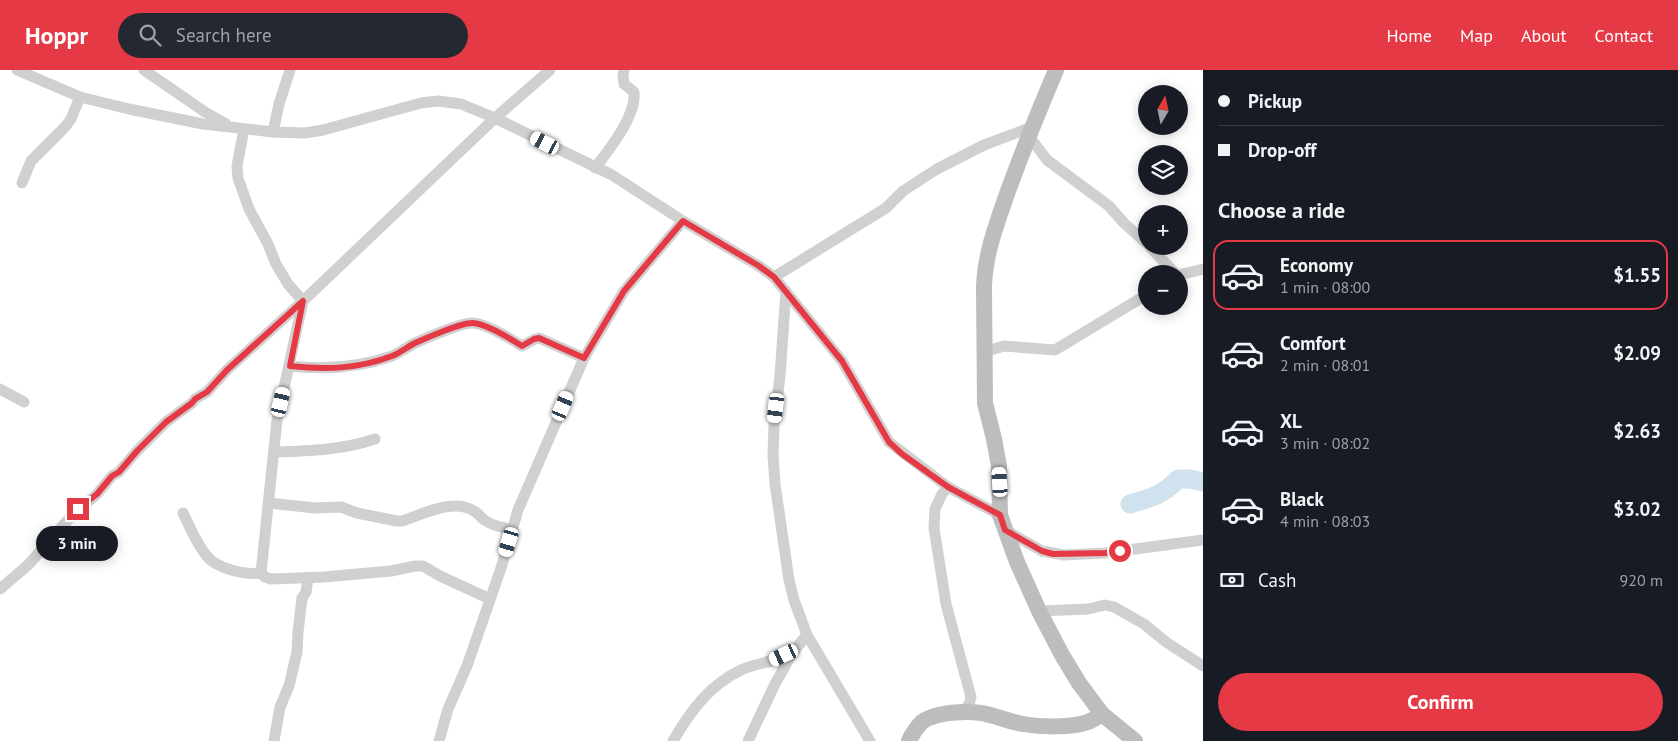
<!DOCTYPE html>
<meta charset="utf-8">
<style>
body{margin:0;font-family:"PT Sans",sans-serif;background:#242831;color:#f1f3f6;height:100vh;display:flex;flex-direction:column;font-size:19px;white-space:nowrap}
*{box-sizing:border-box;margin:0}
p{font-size:16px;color:#9ea1a6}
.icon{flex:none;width:28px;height:28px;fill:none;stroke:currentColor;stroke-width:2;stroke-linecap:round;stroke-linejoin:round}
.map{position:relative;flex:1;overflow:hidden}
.side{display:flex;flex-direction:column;background:#171b24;width:475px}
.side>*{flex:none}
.hud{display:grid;align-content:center;height:110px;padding:0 15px;background:#171b24}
.needle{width:32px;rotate:9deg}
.buttons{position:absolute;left:1138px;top:15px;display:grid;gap:10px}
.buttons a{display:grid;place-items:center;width:50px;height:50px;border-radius:50%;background:#171b24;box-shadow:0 2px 12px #0003;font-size:25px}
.end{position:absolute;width:22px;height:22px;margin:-11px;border:6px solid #e63946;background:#fff;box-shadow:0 0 0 2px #fff}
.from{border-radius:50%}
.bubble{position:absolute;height:35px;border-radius:18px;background:#171b24;box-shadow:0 2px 12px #0003;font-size:16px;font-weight:700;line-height:35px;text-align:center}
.car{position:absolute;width:15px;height:30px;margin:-15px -8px;border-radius:6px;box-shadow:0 0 4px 1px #0007;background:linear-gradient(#fff 24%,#345 0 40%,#fff 0 76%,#345 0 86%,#fff 0)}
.hud b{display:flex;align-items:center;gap:18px;height:48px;font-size:19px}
.hud b+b{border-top:1px solid #363941}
.hud i{width:12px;height:12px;background:#f1f3f6}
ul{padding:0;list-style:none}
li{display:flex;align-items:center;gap:15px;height:70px;margin:0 10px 8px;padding:0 5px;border:2px solid transparent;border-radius:15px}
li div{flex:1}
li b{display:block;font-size:19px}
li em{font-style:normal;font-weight:700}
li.selected{border-color:#e63946}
li>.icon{width:45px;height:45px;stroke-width:1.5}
h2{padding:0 15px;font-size:22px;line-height:60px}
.pay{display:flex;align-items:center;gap:12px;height:55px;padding:0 15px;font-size:19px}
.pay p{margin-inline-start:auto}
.primary-button{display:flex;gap:10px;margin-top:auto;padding:10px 15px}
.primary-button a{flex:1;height:58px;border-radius:30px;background:#e63946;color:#fff;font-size:20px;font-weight:700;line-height:58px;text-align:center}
header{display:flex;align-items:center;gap:30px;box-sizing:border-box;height:70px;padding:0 25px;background:#e63946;color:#fff}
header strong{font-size:24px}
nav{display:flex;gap:28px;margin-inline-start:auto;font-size:18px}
.search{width:350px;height:45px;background:#242831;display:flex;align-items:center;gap:12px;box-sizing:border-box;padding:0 18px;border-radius:28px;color:#9ea1a6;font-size:19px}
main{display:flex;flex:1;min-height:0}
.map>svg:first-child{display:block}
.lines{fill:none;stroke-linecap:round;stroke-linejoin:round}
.river{stroke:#cfe2ee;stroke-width:19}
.street{stroke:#d0d0d0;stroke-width:11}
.secondary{stroke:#bdbdbd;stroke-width:16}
.route{stroke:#e63946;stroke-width:6}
</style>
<header>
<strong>Hoppr</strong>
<div class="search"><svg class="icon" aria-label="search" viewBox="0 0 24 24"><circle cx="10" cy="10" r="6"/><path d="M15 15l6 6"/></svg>Search here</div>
<nav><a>Home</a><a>Map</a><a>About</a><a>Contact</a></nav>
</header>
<main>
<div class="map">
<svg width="1203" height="671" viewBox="0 0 1203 671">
<rect width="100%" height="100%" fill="#fff"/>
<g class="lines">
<path class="river" d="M1130 434C1151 428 1163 425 1178 409H1190L1203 412"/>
<g class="street">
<polyline points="17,0 80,27 129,39 203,54 273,62 305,63 323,60 421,33 438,31 461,34 495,48 612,105 683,151 759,196 774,207 842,291 889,372 948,417 1000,445"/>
<polyline points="144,0 205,42 226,54"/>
<polyline points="244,59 237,96 238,108 249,139 268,174 276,194 288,214 303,231"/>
<polyline points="273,62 279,34 290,0"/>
<polyline points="1029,66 1047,90 1109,136 1124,153 1146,173"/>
<path d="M595 98C609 80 637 45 634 22L624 14 623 6 624 0"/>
<polyline points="22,113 31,91 65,57 71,49 80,27"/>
<polyline points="1149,176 1176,204"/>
<polyline points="1179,205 1203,199"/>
<polyline points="774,207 886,138 903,121 937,99 984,75 1032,57"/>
<polyline points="786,221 780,306 774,355 773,385 775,414 789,510 794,530 807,565 870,671"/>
<polyline points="303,231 277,350 261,503 265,507 271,509 324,507 391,501 415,496 423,496 440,506 490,529"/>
<polyline points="984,282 1004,276 1055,280 1146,225"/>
<path d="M289 296C325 300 358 298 392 286 400 283 407 277 415 273 426 268 463 252 473 253 486 254 511 269 522 276L535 269 539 268 584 288"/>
<polyline points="0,319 24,332"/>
<path d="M275 382C309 381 342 380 375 369"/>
<polyline points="948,417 942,424 935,439 934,458 946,534 971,627 969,635 962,642"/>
<path d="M269 433 315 438 341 437 357 443 397 451H402C423 444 453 428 474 441 478 443 480 446 483 449 492 456 501 458 513 459"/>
<path d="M183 443C190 457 196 473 206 485 216 499 245 505 261 503"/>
<polyline points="1005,460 1042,481 1064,485 1105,483 1203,470"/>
<polyline points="0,519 28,495 68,450 97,424 112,406 119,402 137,381 166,352 192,333 195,329 207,322 227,300 303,231 495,48 550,0"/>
<polyline points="1039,541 1088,539 1105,535 1114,537 1144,554 1166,572 1203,596"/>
<polyline points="274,671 280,637 289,616 297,582 298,562 302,528 306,522 308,508"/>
<polyline points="439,671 448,639 467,596 501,498 518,440 584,288 624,221 683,151"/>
<path d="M673 671C690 642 709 615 741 600 756 593 782 591 795 580 799 575 803 569 807 565"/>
<polyline points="748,671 775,614 794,580"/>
</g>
<g class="secondary">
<path d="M1056 0C1039 40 1023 80 1008 121 997 153 985 183 984 217L985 333 994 369 999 396 1000 445 1017 492 1039 541 1062 585 1079 613 1102 644 1135 671"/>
<path d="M909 671C912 664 917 657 922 652 937 641 973 640 990 645 1001 648 1012 652 1023 654 1040 657 1072 658 1088 652 1093 650 1097 647 1102 644"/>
</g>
</g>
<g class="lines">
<path class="route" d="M78 439 97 424 112 406 119 402 137 381 166 352 192 333 195 329 207 322 227 300 303 231 290 296C325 300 358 299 392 286 400 283 407 277 415 273 426 268 463 252 473 253 486 254 511 269 522 276L534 269 539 268 584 288 624 221 683 151 759 196 774 207 842 291 889 372 902 384 948 417 1000 445 1005 460 1042 481 1053 484 1105 483 1120 481"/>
</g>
</svg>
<div class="buttons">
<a><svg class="needle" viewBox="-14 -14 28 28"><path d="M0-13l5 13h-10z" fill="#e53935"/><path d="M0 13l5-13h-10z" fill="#9ea1a6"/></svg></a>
<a><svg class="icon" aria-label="layers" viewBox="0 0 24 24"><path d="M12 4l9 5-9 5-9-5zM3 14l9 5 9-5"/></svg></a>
<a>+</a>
<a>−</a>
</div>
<i class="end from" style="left:1120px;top:481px"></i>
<i class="end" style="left:78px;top:439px"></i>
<div class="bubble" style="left:36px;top:456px;width:82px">3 min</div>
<i class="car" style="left:545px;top:73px;rotate:297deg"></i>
<i class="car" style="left:281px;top:332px;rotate:13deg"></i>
<i class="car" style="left:563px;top:336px;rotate:23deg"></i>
<i class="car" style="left:776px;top:338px;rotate:187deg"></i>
<i class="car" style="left:1000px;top:412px;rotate:356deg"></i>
<i class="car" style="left:509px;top:472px;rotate:197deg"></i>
<i class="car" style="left:784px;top:585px;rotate:245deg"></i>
</div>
<section class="side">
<div class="hud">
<b><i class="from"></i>Pickup</b>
<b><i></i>Drop-off</b>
</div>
<h2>Choose a ride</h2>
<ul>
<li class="selected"><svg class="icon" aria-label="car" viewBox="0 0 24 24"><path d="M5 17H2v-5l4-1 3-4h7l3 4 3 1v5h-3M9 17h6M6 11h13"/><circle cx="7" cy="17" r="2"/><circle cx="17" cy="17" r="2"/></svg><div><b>Economy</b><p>1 min · 08:00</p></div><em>$1.55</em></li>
<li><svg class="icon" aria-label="car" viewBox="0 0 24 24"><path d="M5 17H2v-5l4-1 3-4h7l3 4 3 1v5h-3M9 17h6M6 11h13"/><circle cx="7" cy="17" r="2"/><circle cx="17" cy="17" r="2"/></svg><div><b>Comfort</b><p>2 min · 08:01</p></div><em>$2.09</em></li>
<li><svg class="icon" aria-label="car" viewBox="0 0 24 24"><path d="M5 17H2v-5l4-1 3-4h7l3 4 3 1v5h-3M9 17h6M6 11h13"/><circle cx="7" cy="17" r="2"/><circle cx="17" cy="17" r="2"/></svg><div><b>XL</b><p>3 min · 08:02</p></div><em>$2.63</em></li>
<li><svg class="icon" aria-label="car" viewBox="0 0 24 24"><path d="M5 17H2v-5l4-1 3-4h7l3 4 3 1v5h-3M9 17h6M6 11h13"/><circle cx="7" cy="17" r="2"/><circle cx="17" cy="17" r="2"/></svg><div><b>Black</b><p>4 min · 08:03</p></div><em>$3.02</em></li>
</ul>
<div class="pay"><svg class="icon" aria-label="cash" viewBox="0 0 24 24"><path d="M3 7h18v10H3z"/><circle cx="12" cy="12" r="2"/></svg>Cash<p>920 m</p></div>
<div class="primary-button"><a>Confirm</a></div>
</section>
</main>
